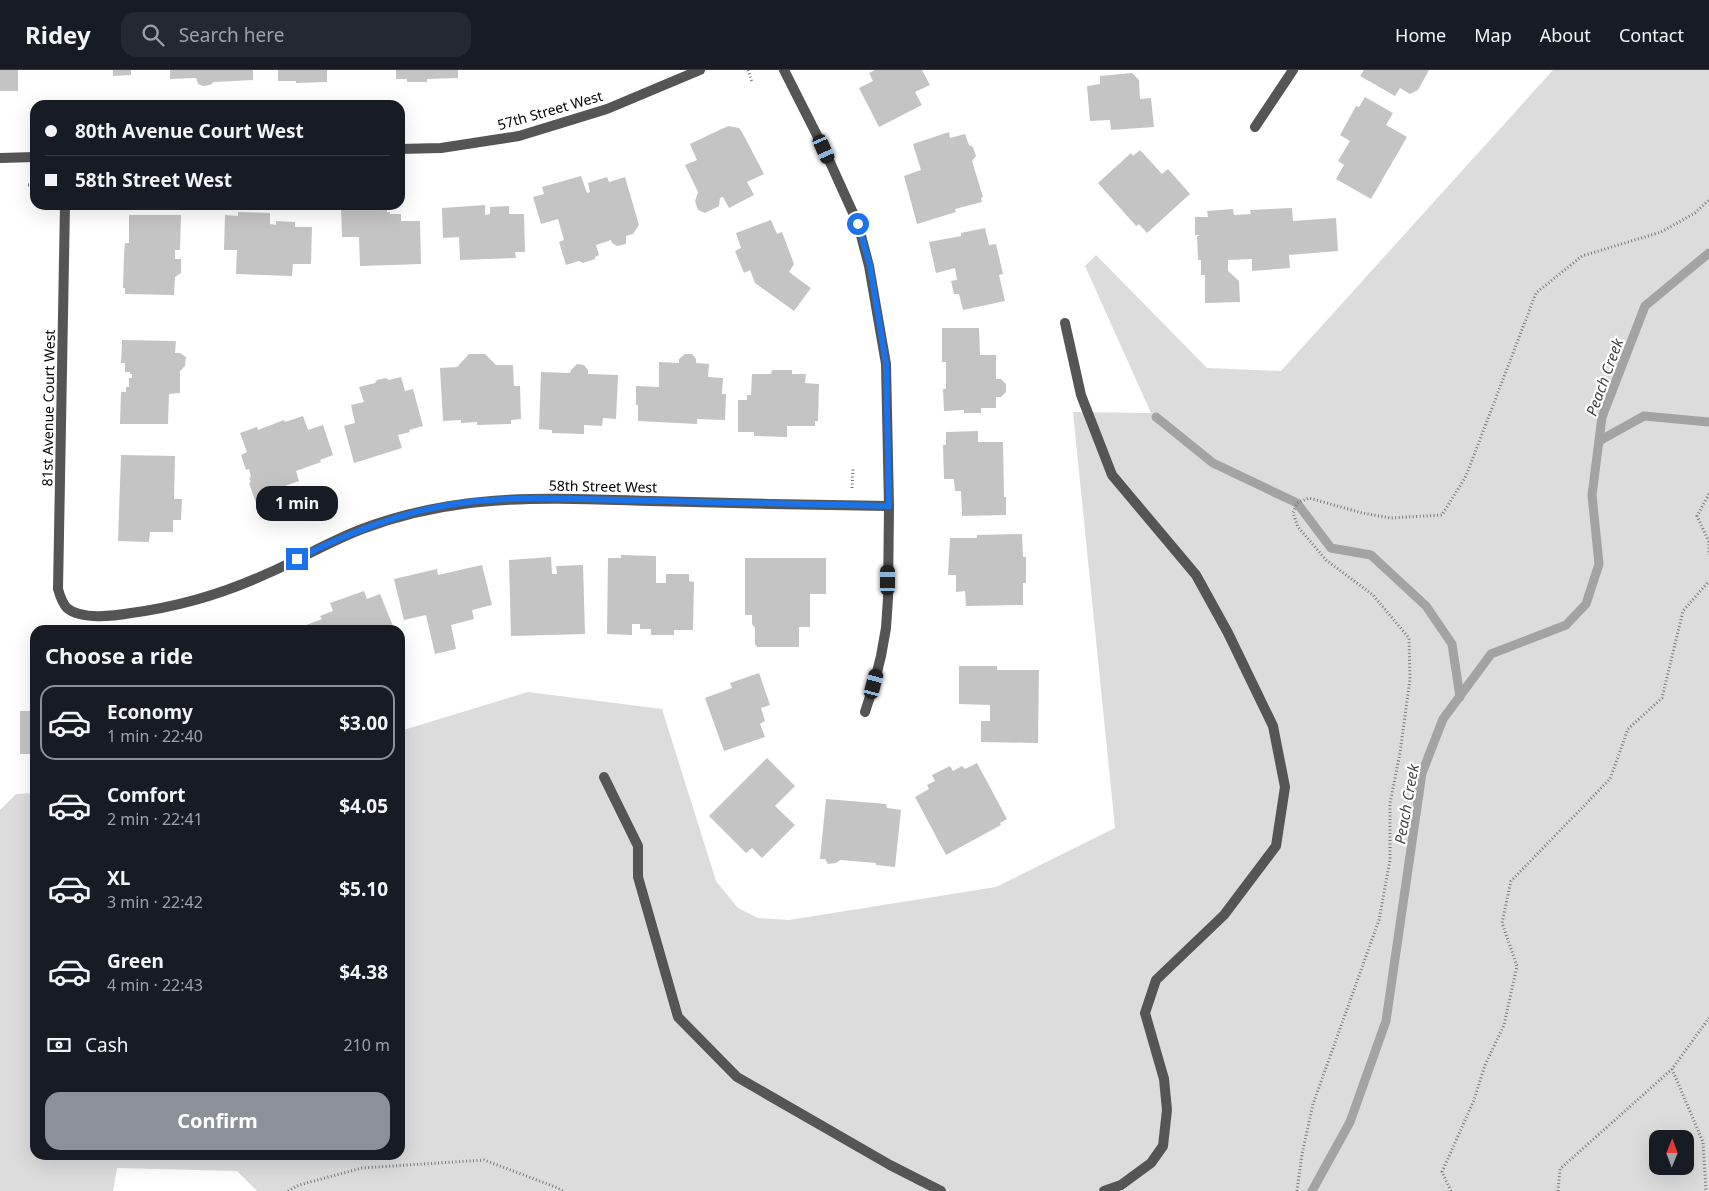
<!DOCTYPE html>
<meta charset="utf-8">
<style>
body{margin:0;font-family:"Noto Sans",sans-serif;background:#242831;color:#f1f3f6;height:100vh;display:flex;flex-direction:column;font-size:19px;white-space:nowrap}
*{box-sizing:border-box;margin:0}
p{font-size:16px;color:#9ea1a6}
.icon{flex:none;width:28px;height:28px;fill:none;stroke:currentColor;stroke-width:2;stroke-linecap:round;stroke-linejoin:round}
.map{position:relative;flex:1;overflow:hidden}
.details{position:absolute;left:30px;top:555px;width:375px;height:535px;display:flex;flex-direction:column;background:#171b24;border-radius:15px;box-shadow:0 5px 20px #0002}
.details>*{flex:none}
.guide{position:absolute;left:30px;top:30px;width:375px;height:110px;border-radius:15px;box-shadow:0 5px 20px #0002;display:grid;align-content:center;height:110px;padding:0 15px;background:#171b24}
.needle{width:32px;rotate:1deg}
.tools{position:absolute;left:1649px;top:1060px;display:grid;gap:10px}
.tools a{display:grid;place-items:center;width:45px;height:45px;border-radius:10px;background:#171b24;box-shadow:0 5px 20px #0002;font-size:25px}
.end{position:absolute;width:22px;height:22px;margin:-11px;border:6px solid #1a73e8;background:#fff;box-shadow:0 0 0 2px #fff}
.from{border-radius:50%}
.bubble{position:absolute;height:35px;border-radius:15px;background:#171b24;box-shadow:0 5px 20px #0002;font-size:16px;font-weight:700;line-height:35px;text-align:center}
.car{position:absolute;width:15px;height:30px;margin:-15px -8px;border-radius:6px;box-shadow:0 0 4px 1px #0007;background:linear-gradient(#222 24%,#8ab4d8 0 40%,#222 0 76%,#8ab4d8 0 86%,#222 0)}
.guide b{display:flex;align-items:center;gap:18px;height:48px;font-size:19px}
.guide b+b{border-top:1px solid #363941}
.guide i{width:12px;height:12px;background:#f1f3f6}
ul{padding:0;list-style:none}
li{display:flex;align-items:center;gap:15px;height:75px;margin:0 10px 8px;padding:0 5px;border:2px solid transparent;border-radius:15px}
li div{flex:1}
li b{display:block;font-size:19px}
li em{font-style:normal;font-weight:700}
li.current{border-color:#8c9099}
li>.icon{width:45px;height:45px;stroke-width:1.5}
h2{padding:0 15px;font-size:22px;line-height:60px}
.pay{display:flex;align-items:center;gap:12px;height:55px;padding:0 15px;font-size:19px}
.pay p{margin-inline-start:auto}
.button{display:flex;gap:10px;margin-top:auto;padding:10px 15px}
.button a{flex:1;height:58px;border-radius:15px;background:#8c9099;color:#fff;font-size:20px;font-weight:700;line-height:58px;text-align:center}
header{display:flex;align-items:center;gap:30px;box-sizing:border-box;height:70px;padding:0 25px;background:#171b24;border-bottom:1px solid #363941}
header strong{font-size:24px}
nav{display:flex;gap:28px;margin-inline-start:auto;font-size:18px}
.search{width:350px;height:45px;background:#242831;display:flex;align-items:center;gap:12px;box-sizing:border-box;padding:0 18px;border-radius:15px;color:#9ea1a6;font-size:19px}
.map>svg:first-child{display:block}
.green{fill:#dcdcdc;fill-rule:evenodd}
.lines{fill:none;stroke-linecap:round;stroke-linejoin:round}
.stream{stroke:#a3a3a3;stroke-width:9}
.building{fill:#c4c4c4}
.path{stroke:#777;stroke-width:3;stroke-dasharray:1 2.5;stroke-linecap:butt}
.lane{stroke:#555;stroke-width:10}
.street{stroke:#555;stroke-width:10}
.route{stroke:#1a73e8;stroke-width:6}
.labels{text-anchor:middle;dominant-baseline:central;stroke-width:4.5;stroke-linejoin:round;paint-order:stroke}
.street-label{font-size:14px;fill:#000;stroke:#fff}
.water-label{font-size:15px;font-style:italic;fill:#444;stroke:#fff}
</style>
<header>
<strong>Ridey</strong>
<div class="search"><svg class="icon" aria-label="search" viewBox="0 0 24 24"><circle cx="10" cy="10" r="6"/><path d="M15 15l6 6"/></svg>Search here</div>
<nav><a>Home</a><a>Map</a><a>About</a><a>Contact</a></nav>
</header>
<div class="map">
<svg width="1709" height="1121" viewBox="0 0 1709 1121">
<rect width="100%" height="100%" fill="#fff"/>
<path class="green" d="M1553 0H1709V1121H257L237 1101 117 1098 113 1121H0V740L16 724 35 723V1085H400V661L528 622 662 639 716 811 738 838 758 848 789 850 996 817 1115 758 1073 342 1151 343 1085 196 1096 185 1207 298 1281 301ZM1658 1069H1685V1096H1658Z"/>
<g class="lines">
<g class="stream">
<polyline points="1156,347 1213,393 1297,433 1331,478 1371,485 1426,536 1452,574 1460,627"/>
<polyline points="1599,371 1644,346 1709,352"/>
<polyline points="1312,1121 1350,1052 1386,951 1422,703 1443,649 1491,584 1566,555 1586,534 1599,494 1592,425 1602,347 1645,236 1709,183"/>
</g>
</g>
<g class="building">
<rect x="0" y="0" width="18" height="21"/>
<polygon points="113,0 131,0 131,5 113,6"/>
<polygon points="170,0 253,0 253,10 214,12 210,15 203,16 198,14 196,8 170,9"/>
<polygon points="278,0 327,0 327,12 296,13 296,11 278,11"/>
<polygon points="396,0 458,0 458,8 427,9 427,12 407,12 407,9 396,9"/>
<polygon points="875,0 922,0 930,15 915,22 922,35 879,57 859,18 873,11 869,3"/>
<polygon points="1364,0 1429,0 1418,20 1410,24 1400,18 1395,26 1360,6"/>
<polygon points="1132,3 1139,10 1140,29 1151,28 1154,57 1111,60 1110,50 1090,51 1087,16 1100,14 1100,6"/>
<polygon points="1365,27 1393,43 1386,55 1407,67 1371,129 1336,109 1344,95 1338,91 1350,71 1340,65 1356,36 1359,37"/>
<polygon points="728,56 739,58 742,62 764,104 747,112 754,125 729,138 723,127 720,128 719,136 705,143 698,140 695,131 698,122 685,95 697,90 690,74"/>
<polygon points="949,62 950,68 965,64 969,75 973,77 976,86 972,91 983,127 981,128 982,132 955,139 956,142 917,154 904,106 921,100 913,74"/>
<polygon points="1140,80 1162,104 1168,99 1190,124 1147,163 1139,154 1136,156 1098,113 1131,83 1133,86"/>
<polygon points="581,106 587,123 590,122 588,113 607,107 609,112 625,107 639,155 633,164 626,166 626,174 617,176 612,173 611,170 596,175 599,185 595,187 595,189 583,193 579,191 566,195 559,172 564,170 558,149 541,154 533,127 544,124 542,117"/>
<polygon points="485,135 485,145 490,144 490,137 509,136 509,144 524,144 525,182 515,182 516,188 460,190 459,167 443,168 442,138"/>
<polygon points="387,136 387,142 390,142 390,144 401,144 401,151 420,151 421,194 360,196 359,167 342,167 341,137"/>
<polygon points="1292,138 1293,151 1336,148 1338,181 1289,185 1290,198 1252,201 1252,189 1228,190 1228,201 1239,211 1240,232 1205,233 1205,205 1201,205 1201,190 1198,190 1197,166 1199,166 1199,165 1195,165 1195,147 1208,147 1207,141 1233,139 1234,145 1251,144 1250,140"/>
<polygon points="238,142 270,143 270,154 276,155 276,151 295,152 295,157 312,157 311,194 293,194 292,206 236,204 237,180 224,180 225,145 238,146"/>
<polygon points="129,145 181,145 180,180 175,180 175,189 181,189 181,203 175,207 174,225 125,224 125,218 123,218 124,184 125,173 129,173"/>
<polygon points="771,150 777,164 782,162 794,194 789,202 811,218 794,241 755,213 750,200 744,203 735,181 741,178 736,163"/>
<polygon points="985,158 989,175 996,174 1003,204 999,205 1005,231 963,240 959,224 954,224 951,211 957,210 955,198 936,203 929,172 961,166 961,163"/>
<polygon points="942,258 979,258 980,285 996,285 996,309 1001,309 1006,314 1006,322 1001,327 996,327 996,338 981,338 981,343 964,343 964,340 944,341 943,319 946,319 946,292 942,292"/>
<polygon points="122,270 176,271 175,283 180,283 186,287 185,296 180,301 180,323 169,324 168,354 120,354 121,322 126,322 126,317 129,317 129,308 132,308 132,304 130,304 130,302 125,302 125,293 121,293"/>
<polygon points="469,284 485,284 496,295 513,295 514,316 520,316 521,349 511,350 511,354 477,355 477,352 461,353 461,350 443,351 440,298 457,297"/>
<polygon points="685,284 692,284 696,289 696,293 709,294 708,307 723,308 722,324 726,324 725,350 697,349 697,354 638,351 638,335 636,335 636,316 659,317 659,292 679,293 679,289"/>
<polygon points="577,294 584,295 588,300 588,304 618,305 616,349 603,348 602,356 584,355 584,364 552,363 552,360 539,359 541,302 570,303 571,300"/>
<polygon points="772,300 792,300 792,304 806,304 805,313 819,314 818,351 815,351 815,356 787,356 787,367 754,366 754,362 738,362 738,330 747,330 747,325 751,325 752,304 771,304"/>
<polygon points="401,307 405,321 413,319 423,356 409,360 410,362 398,365 402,378 354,393 344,356 355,353 351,335 364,332 359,317 375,313 377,310 386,308 389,310"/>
<polygon points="303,346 308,360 323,355 333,385 320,390 321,392 296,401 299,411 282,417 283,419 275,422 276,426 256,433 249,413 251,412 249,408 251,407 249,399 246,400 241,385 247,382 240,363 257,357 258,360 284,350 285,352"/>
<polygon points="978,361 978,372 1003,372 1004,427 1006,427 1006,445 962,446 961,421 955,421 954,409 944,409 943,375 946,375 946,362"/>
<polygon points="121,385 175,386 174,429 182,429 181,450 173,450 173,462 150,462 149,472 118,471"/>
<polygon points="1022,464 1023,487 1026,487 1026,513 1023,513 1023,535 966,536 965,521 956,522 956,505 948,505 950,468 977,468 977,465"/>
<polygon points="621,485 656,486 656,513 666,513 666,504 689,504 689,511 694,512 693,560 674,560 674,565 651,565 651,559 640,559 640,554 632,554 632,565 607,564 608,488 621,488"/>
<polygon points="551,487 552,504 557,504 556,496 583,495 585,564 511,566 509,490"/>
<polygon points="745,488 826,488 826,524 810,524 810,557 799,557 799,577 757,577 755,574 755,558 752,554 752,545 745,545"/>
<polygon points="482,495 492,535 472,540 474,549 451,555 456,579 435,584 426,545 404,550 394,509 437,499 438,505"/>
<polygon points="364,521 367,529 380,524 393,556 383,560 302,560 301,557 322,549 320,546 333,541 330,533"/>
<polygon points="959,596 997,596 997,600 1039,600 1038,673 981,672 981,651 990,651 990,635 959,634"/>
<polygon points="759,603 770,635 761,638 765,651 760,654 765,667 724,681 705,628 732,618 730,613"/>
<rect x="20" y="641" width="15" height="43"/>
<polygon points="767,688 795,716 775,736 795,755 762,788 752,778 746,783 709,746"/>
<polygon points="977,693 1007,749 1000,753 1001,755 946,785 915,727 929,719 927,715 935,711 932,705 950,696 953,701 962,696 965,699"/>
<polygon points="826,729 886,734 887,738 901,740 895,797 876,795 876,793 840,790 836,793 828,794 825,789 820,789"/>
</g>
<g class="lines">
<g class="path">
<polyline points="748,0 752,12"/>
<polyline points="28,115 35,115"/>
<polyline points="852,418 853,398"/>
<polyline points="1709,424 1697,446 1709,472 1709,485"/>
<polyline points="1672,999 1703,1072 1706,1121"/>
<polyline points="288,1121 299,1115 362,1098 484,1090 558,1118 563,1121"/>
<polyline points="1297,1121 1302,1084 1313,1034 1379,850 1390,790 1390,733 1400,683 1410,609 1409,568 1373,525 1326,490 1298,457 1293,443 1297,433 1309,428 1362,443 1391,448 1442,445 1466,406 1536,223 1582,186 1661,162 1695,143 1709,130"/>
<polyline points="1451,1121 1442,1102 1474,1030 1485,995 1504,955 1517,896 1502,853 1511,811 1610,709 1628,659 1662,628 1683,541 1709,511"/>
<polyline points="1558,1121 1560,1099 1672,999 1709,948"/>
</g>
<g class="lane">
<polyline points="1065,253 1081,325 1112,405 1196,505 1228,563 1273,656 1285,717 1276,776 1224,845 1156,910 1145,943 1164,1009 1167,1040 1163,1076 1151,1093 1121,1115 1104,1121"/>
<polyline points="604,707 638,776 638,807 678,947 737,1007 890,1095 941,1121"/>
</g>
<g class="street">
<polyline points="784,0 824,79 858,154 869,196 886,294 889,436 888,528 886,558 881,586 874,614 865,642"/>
<polyline points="1255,57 1293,0"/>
<polyline points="400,79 441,78 519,66 607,39 700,0"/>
<polyline points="0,88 35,87"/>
<path d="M65 135 58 519C60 526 62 533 67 538 81 550 114 546 131 543 177 537 222 524 264 505 297 491 328 472 362 459 460 422 548 428 650 431 730 433 809 435 889 436"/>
</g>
</g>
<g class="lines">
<path class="route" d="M297 489C351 461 408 439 469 432 492 429 515 429 538 428L889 436 886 294 870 196 858 154"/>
</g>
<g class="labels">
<g class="street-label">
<text transform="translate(550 40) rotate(-16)">57th Street West</text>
<text transform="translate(48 338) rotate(-89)">81st Avenue Court West</text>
<text transform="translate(603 416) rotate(1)">58th Street West</text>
</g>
<g class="water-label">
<text transform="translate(1604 307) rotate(-70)">Peach Creek</text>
<text transform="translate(1406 734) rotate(-80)">Peach Creek</text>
</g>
</g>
</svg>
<div class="tools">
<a><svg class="needle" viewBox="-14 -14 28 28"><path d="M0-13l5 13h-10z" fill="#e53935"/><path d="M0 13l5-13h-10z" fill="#9ea1a6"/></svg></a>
</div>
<i class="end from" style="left:858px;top:154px"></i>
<i class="end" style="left:297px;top:489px"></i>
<div class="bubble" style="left:256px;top:416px;width:82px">1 min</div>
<i class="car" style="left:824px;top:79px;rotate:156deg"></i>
<i class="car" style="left:888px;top:510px;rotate:0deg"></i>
<i class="car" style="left:874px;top:614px;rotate:15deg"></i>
<div class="guide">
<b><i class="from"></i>80th Avenue Court West</b>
<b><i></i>58th Street West</b>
</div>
<section class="details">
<h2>Choose a ride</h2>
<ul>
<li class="current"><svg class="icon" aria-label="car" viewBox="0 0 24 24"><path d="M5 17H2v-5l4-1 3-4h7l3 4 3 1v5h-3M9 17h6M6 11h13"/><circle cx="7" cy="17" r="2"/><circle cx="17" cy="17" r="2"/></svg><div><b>Economy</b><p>1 min · 22:40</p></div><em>$3.00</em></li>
<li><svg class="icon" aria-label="car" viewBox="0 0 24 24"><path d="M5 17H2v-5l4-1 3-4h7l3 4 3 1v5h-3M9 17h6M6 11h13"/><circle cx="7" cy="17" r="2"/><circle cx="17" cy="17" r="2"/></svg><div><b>Comfort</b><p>2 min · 22:41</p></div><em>$4.05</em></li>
<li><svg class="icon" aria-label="car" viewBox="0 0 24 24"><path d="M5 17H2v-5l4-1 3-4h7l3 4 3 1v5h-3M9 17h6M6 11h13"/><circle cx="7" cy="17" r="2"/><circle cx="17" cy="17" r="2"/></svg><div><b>XL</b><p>3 min · 22:42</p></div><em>$5.10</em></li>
<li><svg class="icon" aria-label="car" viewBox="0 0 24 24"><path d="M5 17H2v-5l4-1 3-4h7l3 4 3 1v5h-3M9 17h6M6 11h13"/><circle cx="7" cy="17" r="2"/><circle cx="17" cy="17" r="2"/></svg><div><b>Green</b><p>4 min · 22:43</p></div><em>$4.38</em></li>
</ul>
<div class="pay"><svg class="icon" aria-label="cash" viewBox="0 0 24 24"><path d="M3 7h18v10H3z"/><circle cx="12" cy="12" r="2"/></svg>Cash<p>210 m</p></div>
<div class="button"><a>Confirm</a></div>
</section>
</div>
